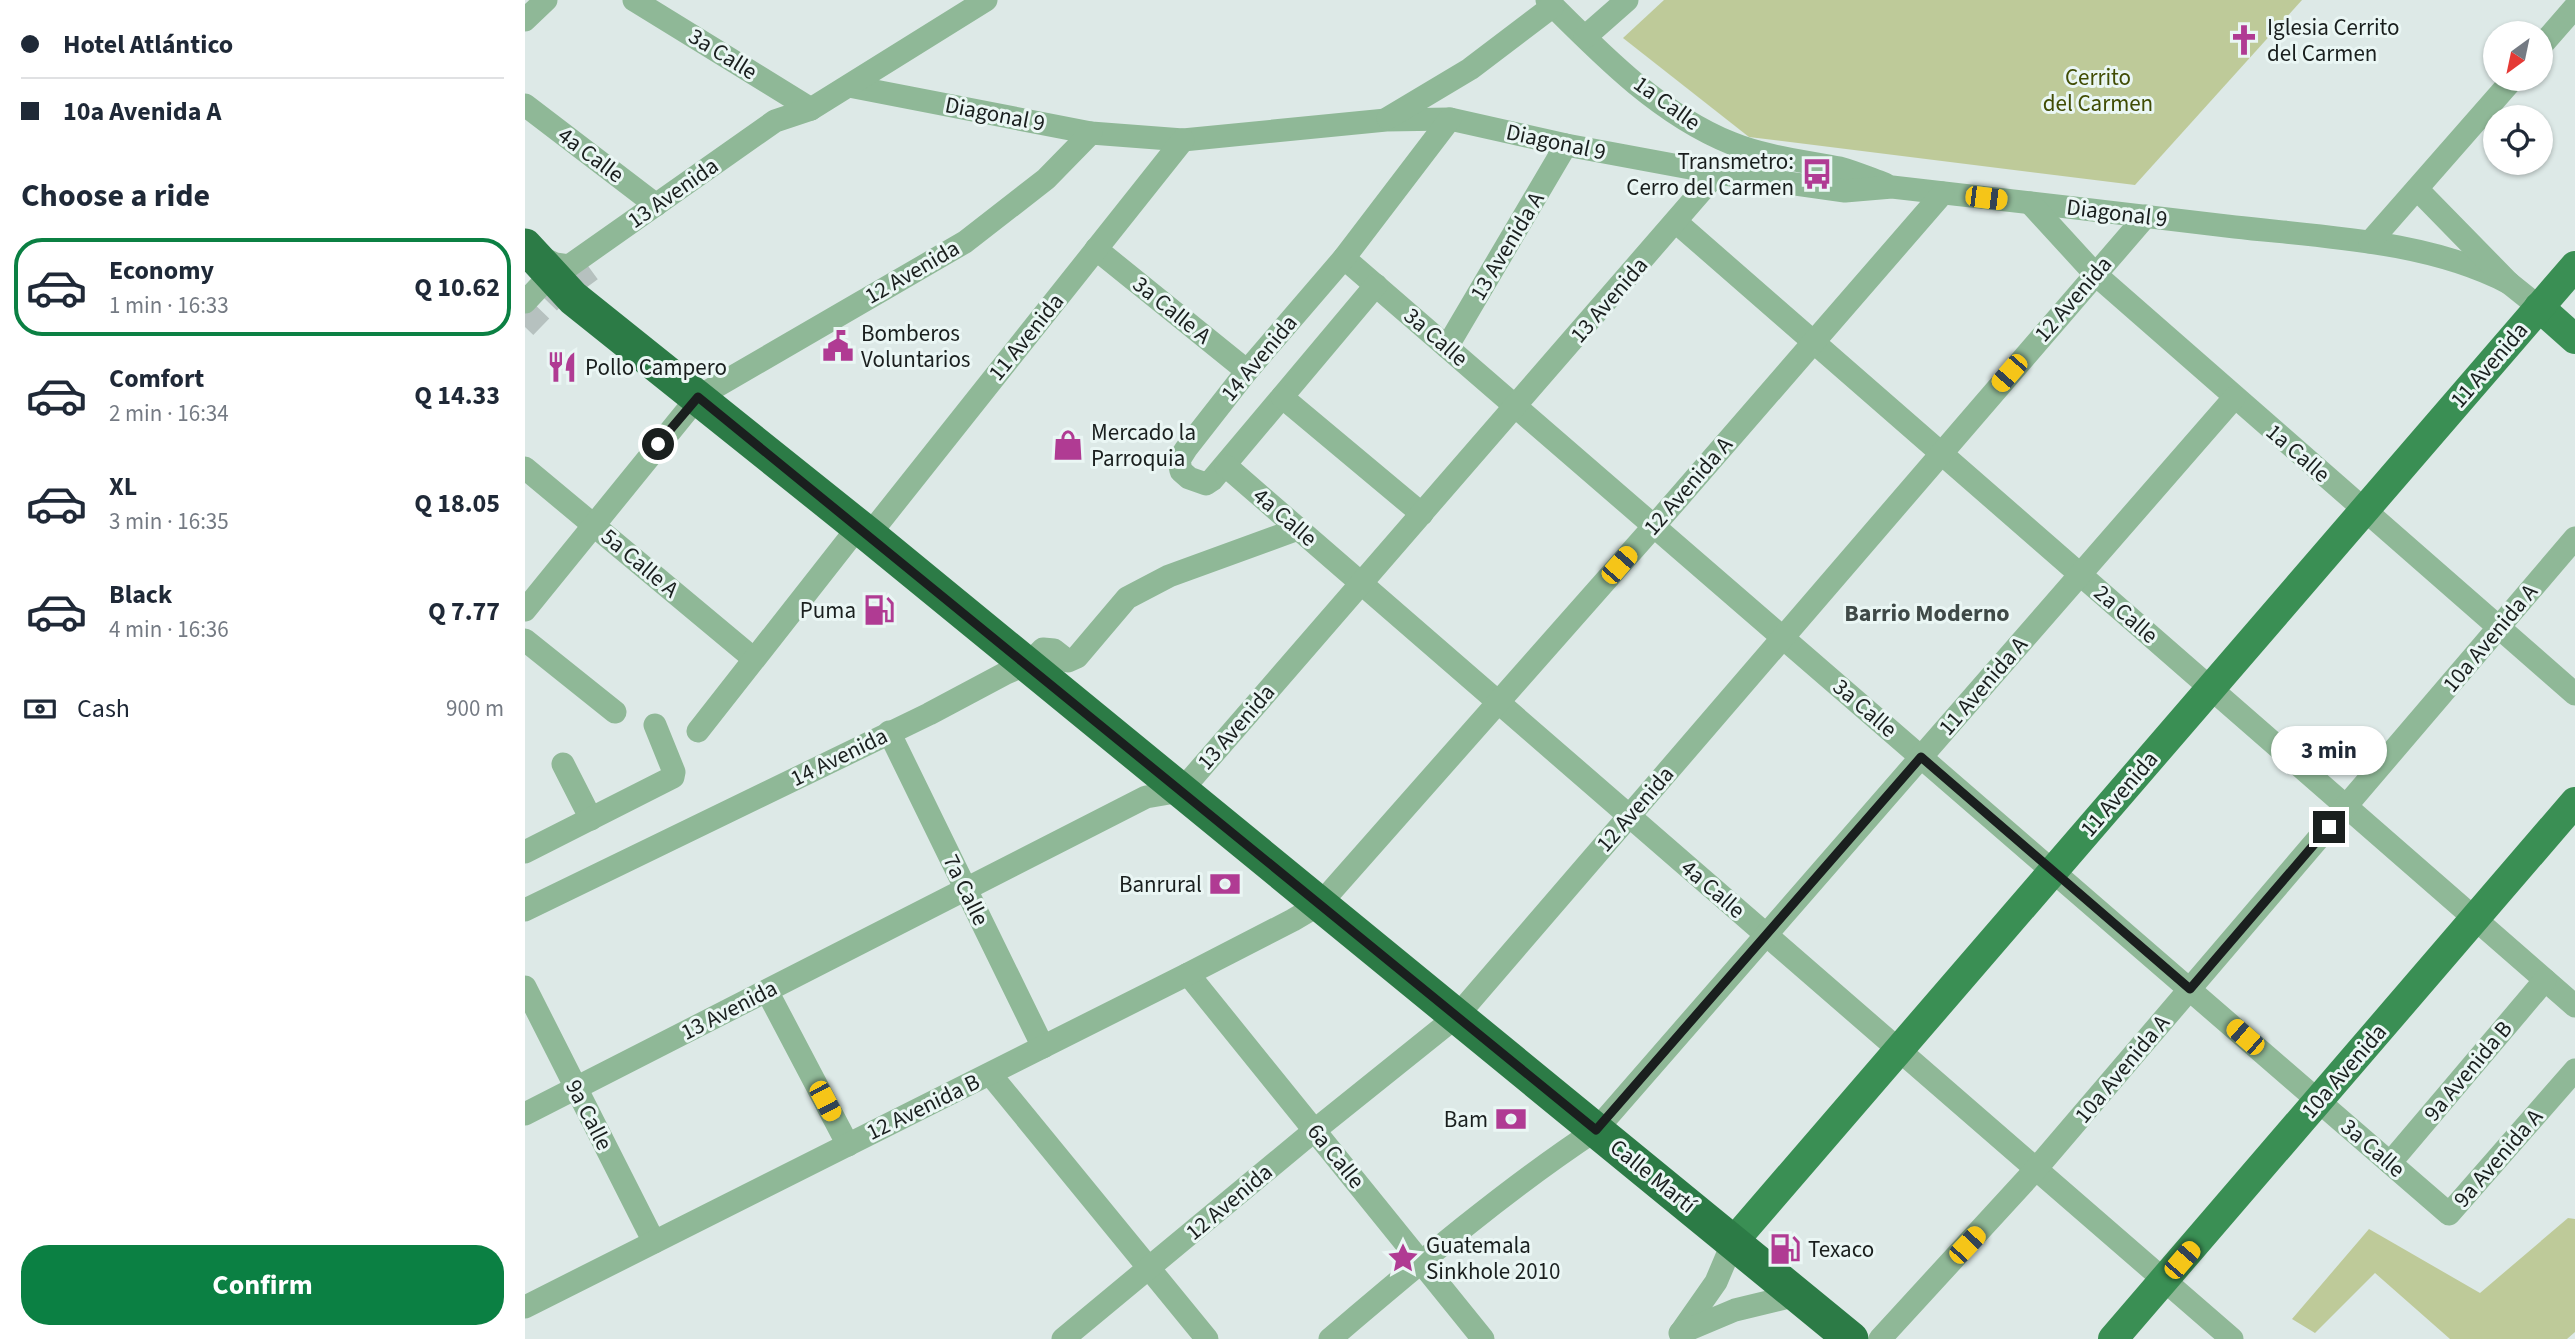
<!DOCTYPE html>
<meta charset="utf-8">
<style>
body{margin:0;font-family:"Source Sans 3",sans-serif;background:#f2f2f3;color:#1f2937;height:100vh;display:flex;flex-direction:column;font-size:26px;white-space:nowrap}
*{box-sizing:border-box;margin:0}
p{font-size:23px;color:#747a83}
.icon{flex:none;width:38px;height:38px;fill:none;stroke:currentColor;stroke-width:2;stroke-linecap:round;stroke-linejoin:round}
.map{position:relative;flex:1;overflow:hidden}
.side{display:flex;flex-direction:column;background:#fff;width:525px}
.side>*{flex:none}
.hud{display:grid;align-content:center;height:154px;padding:0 21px;background:#fff}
.needle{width:46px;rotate:213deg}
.fabs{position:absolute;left:1958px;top:21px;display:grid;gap:14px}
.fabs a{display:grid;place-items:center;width:70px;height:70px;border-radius:50%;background:#fff;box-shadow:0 2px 5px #0004;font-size:35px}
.end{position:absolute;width:32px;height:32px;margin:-16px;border:9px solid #1a1f1e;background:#fff;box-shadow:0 0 0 4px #fff}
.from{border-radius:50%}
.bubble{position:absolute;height:49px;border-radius:24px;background:#fff;box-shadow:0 2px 5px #0004;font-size:23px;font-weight:700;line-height:49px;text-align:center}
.car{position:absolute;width:21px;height:42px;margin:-21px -10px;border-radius:9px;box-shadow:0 0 5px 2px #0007;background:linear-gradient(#f5c518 24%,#345 0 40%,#f5c518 0 76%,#345 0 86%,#f5c518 0)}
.hud b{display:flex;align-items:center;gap:24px;height:66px;font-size:26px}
.hud b+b{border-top:2px solid #e0e1e3}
.hud i{width:18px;height:18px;background:#1f2937}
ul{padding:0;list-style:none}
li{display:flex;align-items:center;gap:21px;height:98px;margin:0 14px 10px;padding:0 7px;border:4px solid transparent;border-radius:28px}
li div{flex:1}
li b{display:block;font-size:26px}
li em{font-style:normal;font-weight:700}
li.active{border-color:#0b8043}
li>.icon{width:63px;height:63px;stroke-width:1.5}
h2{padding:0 21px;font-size:32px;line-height:84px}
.pay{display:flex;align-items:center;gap:18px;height:77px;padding:0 21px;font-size:26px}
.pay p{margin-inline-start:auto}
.primary-button{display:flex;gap:14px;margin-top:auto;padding:14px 21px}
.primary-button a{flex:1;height:80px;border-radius:28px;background:#0b8043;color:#fff;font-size:28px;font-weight:700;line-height:80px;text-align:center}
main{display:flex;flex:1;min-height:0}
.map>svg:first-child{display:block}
.green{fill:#beca99}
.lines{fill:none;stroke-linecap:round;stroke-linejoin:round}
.minor-tunnel{stroke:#b6c1bf;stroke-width:23;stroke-dasharray:23 11;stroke-linecap:butt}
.minor{stroke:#8fb897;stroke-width:23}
.major{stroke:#3a8f54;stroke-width:30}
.highway{stroke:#2c7b46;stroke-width:35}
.route{stroke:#1a1f1e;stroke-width:9}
.labels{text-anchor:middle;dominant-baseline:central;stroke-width:6;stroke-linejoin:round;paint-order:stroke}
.poi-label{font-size:23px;fill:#1a1f1e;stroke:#eaf6f4;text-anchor:start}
.street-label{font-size:23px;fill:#1a1f1e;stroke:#eaf6f4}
.park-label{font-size:23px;fill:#404c04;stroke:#eaf6f4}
.neighbourhood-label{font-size:24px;font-weight:bold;fill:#3f4947;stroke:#eaf6f4}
</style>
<main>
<section class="side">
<div class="hud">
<b><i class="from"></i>Hotel Atlántico</b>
<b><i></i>10a Avenida A</b>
</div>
<h2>Choose a ride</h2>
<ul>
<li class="active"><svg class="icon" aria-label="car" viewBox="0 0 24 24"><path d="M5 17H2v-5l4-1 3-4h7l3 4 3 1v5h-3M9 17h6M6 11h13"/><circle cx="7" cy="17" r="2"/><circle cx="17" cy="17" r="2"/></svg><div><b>Economy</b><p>1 min · 16:33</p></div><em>Q 10.62</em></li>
<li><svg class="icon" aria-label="car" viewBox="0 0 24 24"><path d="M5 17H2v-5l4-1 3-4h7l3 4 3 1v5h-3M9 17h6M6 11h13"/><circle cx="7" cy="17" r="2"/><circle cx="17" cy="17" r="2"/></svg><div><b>Comfort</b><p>2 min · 16:34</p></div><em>Q 14.33</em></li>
<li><svg class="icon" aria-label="car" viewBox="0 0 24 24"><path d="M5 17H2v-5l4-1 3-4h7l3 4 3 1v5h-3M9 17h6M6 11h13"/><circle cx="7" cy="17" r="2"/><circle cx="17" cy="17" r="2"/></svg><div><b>XL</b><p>3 min · 16:35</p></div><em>Q 18.05</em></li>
<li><svg class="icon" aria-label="car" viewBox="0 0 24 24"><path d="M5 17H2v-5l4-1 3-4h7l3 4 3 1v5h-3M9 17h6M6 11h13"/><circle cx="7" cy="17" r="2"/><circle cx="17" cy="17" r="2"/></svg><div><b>Black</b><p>4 min · 16:36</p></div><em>Q 7.77</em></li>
</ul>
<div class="pay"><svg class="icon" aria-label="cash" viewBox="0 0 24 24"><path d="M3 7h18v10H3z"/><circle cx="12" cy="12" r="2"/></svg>Cash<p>900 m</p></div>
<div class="primary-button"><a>Confirm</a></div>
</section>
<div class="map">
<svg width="2050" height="1339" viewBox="0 0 2050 1339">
<rect width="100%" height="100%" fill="#dde9e7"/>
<g class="green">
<polygon points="1139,0 1777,0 1610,185 1224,137 1098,38"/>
<polygon points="2043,1218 2050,1219 2050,1332 2042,1339 1925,1339 1850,1273 1790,1333 1767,1319 1844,1229 1955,1293"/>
</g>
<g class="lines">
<polyline class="minor-tunnel" points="0,327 29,297 66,270"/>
<g class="minor">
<polyline points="109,0 286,109"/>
<path d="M1022 0C1076 54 1134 114 1206 143 1240 157 1279 161 1315 168 1330 172 1346 179 1360 184"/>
<polyline points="0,20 21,0"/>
<polyline points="1060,37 1102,0"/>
<polyline points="2016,46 2050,7"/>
<path d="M324 86 566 133 658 140 861 120 925 119 1041 145 1192 173 1320 191 1367 187C1481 200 1596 213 1710 227 1800 237 1904 241 1984 283"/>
<polyline points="0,105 131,205"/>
<polyline points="863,118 945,69 1028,6"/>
<polyline points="1892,189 1984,283 2014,307"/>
<polyline points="1505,203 1570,274 2050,694"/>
<polyline points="1151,222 2050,1006"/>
<polyline points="1845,242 1988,79"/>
<polyline points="571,249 722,371"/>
<polyline points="13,256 30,264 44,266 250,121 286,109 461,0"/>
<polyline points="819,258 1924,1214 2050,1070"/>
<polyline points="851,285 687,480 681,484 664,478 656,471 654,460 661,449 722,371 819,258 925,119"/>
<polyline points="0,302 17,284"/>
<polyline points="922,347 1041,145"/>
<polyline points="757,397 897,514"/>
<polyline points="701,466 1707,1339"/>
<polyline points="0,468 229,659"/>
<polyline points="344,535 658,140"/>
<polyline points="0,610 173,397 440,242 521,179 566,133"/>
<polyline points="0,640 90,712"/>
<polyline points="173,731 334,526"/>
<polyline points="364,732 518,1047"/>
<polyline points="38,764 66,819"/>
<polyline points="0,852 148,777 149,772 130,725"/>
<polyline points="0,910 404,714 481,673 503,664 518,649 529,650 543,661 552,657 602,598 644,576 773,529"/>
<polyline points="663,974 958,1339"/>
<polyline points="0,987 129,1242"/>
<polyline points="242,991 323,1145"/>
<polyline points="465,1074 682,1339"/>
<polyline points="0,1114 621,797 656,791 1192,173"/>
<polyline points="1865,1163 2020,980"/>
<polyline points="0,1307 663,974 768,920 795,904 1129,526 1418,193"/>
<polyline points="1156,1332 1191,1282 1208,1242"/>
<polyline points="1155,1333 1210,1310 1272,1295"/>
<polyline points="538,1339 790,1130 932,1016 1621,216"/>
<path d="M805 1339C891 1266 977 1192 1071 1130L1709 398"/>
<polyline points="1355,1339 1511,1169 2050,538"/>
</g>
<g class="major">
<polyline points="2014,307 2050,339"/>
<polyline points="1208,1242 2050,266"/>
<polyline points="1588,1339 2050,802"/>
</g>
<polyline class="highway" points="0,246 48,298 344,535 1326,1339"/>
</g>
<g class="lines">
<polyline class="route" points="133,444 173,397 1071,1130 1396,757 1665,989 1804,827"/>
</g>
<defs>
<symbol id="church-bare" viewBox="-9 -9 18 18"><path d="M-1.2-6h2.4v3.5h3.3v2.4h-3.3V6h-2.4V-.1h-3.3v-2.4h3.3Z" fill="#b03b93" stroke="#eaf6f4" stroke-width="2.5" paint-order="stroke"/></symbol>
<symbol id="bus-bare" viewBox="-9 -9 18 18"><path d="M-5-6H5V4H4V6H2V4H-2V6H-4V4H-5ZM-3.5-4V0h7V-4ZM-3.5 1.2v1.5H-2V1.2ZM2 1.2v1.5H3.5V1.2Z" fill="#b03b93" stroke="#eaf6f4" stroke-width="2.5" paint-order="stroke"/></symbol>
<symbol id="civic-bare" viewBox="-9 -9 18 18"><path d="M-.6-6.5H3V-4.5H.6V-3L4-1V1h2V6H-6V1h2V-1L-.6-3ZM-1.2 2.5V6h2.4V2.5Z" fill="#b03b93" stroke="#eaf6f4" stroke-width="2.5" paint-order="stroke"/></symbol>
<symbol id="restaurant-bare" viewBox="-9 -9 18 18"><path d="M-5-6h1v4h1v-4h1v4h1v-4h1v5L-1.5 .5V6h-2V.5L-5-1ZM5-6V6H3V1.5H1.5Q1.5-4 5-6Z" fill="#b03b93" stroke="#eaf6f4" stroke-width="2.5" paint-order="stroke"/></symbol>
<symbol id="shop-bare" viewBox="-9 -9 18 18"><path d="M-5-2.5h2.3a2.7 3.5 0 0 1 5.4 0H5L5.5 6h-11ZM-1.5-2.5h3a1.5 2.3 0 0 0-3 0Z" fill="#b03b93" stroke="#eaf6f4" stroke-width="2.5" paint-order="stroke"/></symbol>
<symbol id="fuel-bare" viewBox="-9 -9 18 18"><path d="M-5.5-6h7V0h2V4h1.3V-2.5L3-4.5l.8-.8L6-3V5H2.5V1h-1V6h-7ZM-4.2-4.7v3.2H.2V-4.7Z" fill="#b03b93" stroke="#eaf6f4" stroke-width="2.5" paint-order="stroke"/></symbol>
<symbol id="bank-bare" viewBox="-9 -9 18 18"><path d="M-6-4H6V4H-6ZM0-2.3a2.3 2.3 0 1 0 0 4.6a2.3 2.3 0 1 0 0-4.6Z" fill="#b03b93" stroke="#eaf6f4" stroke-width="2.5" paint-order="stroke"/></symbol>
<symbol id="sight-bare" viewBox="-9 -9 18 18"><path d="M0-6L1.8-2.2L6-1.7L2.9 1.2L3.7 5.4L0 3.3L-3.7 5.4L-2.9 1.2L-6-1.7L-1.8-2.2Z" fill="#b03b93" stroke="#eaf6f4" stroke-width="2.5" paint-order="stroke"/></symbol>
</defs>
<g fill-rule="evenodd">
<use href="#church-bare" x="1697" y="18" width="44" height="44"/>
<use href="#bus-bare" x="1270" y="152" width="44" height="44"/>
<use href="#civic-bare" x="291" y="324" width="44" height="44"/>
<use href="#restaurant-bare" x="15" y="345" width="44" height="44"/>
<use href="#shop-bare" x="521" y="423" width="44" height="44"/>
<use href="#fuel-bare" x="332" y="588" width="44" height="44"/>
<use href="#bank-bare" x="678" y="862" width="44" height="44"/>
<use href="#bank-bare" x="964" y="1097" width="44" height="44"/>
<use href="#fuel-bare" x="1238" y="1227" width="44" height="44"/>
<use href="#sight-bare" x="856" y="1236" width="44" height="44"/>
</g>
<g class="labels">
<g class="poi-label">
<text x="1742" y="27">Iglesia Cerrito<tspan x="1742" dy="26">del Carmen</tspan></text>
<text x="1269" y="161" text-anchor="end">Transmetro:<tspan x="1269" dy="26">Cerro del Carmen</tspan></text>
<text x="336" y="333">Bomberos<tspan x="336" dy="26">Voluntarios</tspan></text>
<text x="60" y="367">Pollo Campero</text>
<text x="566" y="432">Mercado la<tspan x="566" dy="26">Parroquia</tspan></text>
<text x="331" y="610" text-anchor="end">Puma</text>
<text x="677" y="884" text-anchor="end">Banrural</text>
<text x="963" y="1119" text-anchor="end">Bam</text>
<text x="901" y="1245">Guatemala<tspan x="901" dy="26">Sinkhole 2010</tspan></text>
<text x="1283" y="1249">Texaco</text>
</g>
<g class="street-label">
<text transform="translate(198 54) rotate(32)">3a Calle</text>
<text transform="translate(1142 103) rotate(36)">1a Calle</text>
<text transform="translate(470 114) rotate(11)">Diagonal 9</text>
<text transform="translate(1031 142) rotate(12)">Diagonal 9</text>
<text transform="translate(66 155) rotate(37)">4a Calle</text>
<text transform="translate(148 193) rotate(-35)">13 Avenida</text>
<text transform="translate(1592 213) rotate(7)">Diagonal 9</text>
<text transform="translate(982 246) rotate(-59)">13 Avenida A</text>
<text transform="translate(387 272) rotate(-30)">12 Avenida</text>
<text transform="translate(1548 299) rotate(-49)">12 Avenida</text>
<text transform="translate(1084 300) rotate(-49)">13 Avenida</text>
<text transform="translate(647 310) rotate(39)">3a Calle A</text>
<text transform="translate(501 337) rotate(-51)">11 Avenida</text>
<text transform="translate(911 337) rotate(41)">3a Calle</text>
<text transform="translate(734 358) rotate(-50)">14 Avenida</text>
<text transform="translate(1964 365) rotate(-49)">11 Avenida</text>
<text transform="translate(1773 453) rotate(41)">1a Calle</text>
<text transform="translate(1163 486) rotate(-49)">12 Avenida A</text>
<text transform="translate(760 517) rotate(41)">4a Calle</text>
<text transform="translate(115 563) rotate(40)">5a Calle A</text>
<text transform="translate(1601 614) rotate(41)">2a Calle</text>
<text transform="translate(1965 638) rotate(-50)">10a Avenida A</text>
<text transform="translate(1458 686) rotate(-49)">11 Avenida A</text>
<text transform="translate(1340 708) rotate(41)">3a Calle</text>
<text transform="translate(711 727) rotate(-49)">13 Avenida</text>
<text transform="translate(314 757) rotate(-26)">14 Avenida</text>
<text transform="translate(1594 794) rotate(-49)">11 Avenida</text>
<text transform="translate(1110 809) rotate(-49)">12 Avenida</text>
<text transform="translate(1188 889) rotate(41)">4a Calle</text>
<text transform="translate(441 890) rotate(64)">7a Calle</text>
<text transform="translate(204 1010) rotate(-27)">13 Avenida</text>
<text transform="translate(1597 1069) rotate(-50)">10a Avenida A</text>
<text transform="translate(1819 1071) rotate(-49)">10a Avenida</text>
<text transform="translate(1943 1071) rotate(-50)">9a Avenida B</text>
<text transform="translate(398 1107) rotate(-26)">12 Avenida B</text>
<text transform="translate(64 1115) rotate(63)">9a Calle</text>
<text transform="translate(1848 1148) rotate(41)">3a Calle</text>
<text transform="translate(811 1156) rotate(51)">6a Calle</text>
<text transform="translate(1973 1158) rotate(-49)">9a Avenida A</text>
<text transform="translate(1128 1176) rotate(39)">Calle Martí</text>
<text transform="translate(704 1202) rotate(-40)">12 Avenida</text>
</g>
<g class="park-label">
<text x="1573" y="77">Cerrito<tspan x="1573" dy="26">del Carmen</tspan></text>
</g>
<g class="neighbourhood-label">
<text x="1402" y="613">Barrio Moderno</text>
</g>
</g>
</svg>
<div class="fabs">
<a><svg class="needle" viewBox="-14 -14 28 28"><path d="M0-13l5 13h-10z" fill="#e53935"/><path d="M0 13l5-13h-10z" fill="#747a83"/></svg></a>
<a><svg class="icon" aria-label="locate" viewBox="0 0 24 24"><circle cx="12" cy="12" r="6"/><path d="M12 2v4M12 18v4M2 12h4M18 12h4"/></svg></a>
</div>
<i class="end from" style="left:133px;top:444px"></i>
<i class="end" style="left:1804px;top:827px"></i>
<div class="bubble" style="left:1746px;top:726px;width:116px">3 min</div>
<i class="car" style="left:1461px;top:198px;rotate:97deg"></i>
<i class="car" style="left:1484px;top:373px;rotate:221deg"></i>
<i class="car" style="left:1094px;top:565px;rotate:41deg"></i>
<i class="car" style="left:1720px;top:1037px;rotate:311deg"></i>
<i class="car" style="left:300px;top:1101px;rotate:152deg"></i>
<i class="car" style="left:1442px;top:1245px;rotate:43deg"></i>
<i class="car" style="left:1657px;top:1260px;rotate:41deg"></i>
</div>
</main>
